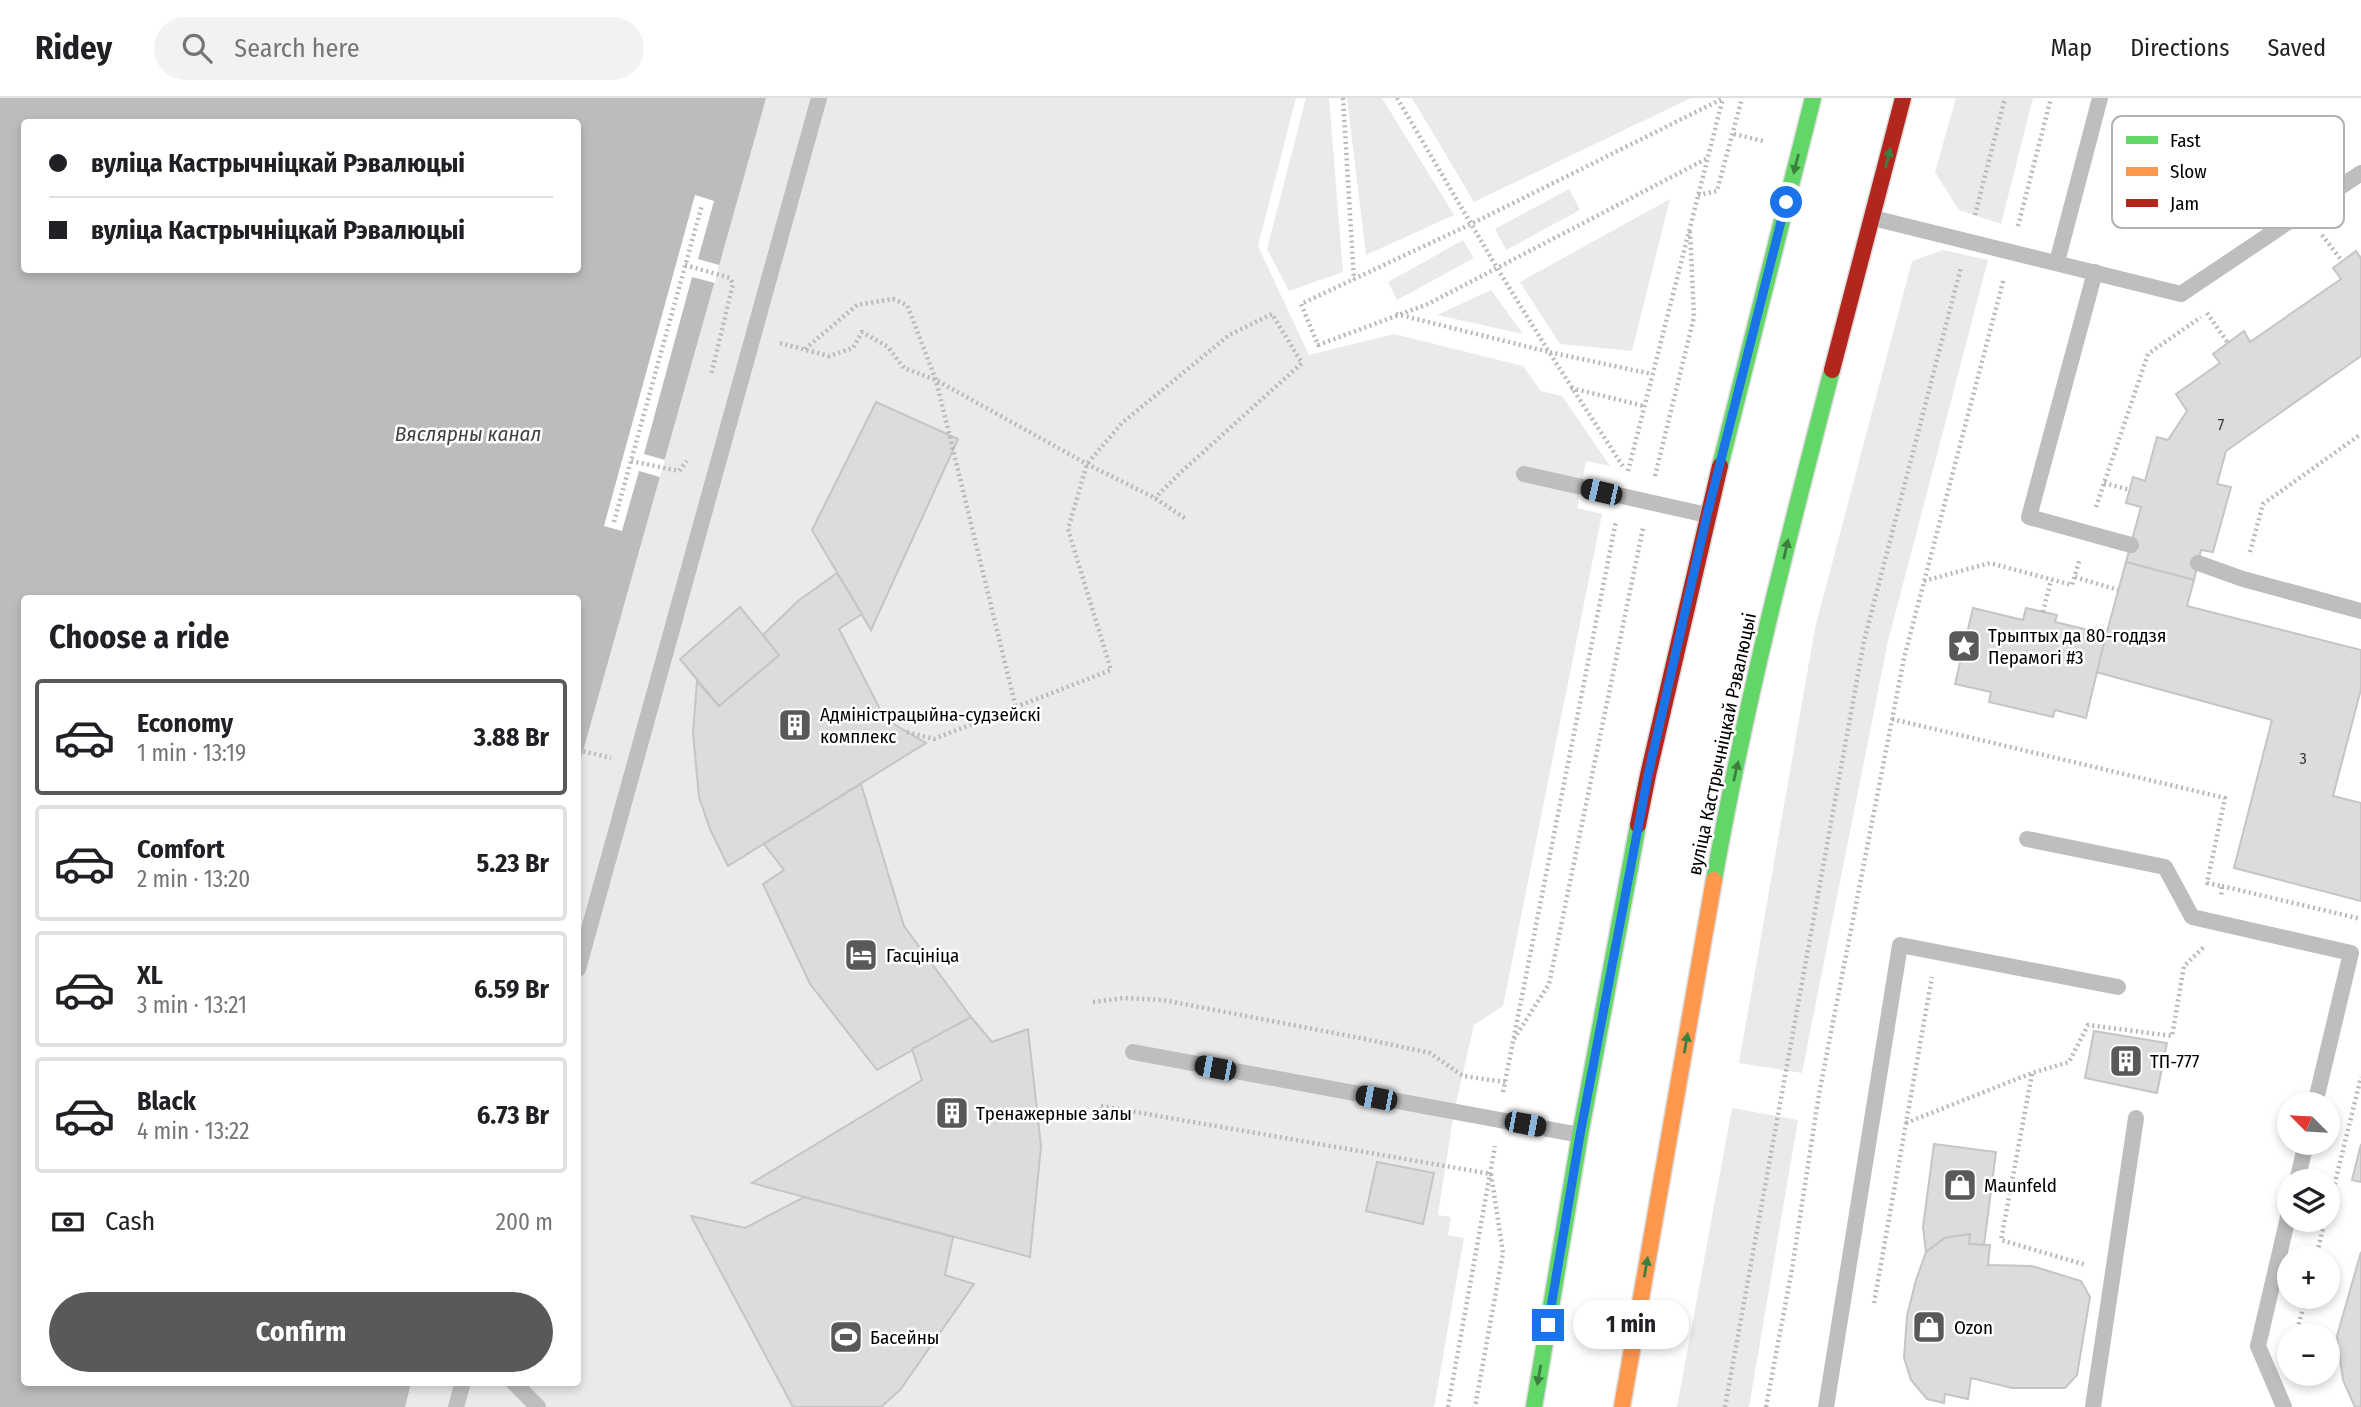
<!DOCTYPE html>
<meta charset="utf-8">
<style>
body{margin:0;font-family:"Fira Sans Condensed",sans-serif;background:#f2f2f2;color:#202124;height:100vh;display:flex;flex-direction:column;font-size:26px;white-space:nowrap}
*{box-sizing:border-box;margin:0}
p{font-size:23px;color:#757577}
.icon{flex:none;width:38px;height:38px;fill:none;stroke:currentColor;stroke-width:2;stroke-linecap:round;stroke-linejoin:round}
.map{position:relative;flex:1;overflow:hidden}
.sheet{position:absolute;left:21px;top:497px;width:560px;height:791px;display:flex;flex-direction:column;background:#fff;border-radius:7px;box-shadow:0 4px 10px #0003}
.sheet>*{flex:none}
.banner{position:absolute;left:21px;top:21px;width:560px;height:154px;border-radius:7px;box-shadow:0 4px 10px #0003;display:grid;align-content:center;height:154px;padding:0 28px;background:#fff}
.needle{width:46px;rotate:294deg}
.controls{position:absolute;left:2277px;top:994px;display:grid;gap:14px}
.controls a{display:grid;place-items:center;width:63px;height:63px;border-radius:50%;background:#fff;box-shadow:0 4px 10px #0003;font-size:35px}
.end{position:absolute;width:32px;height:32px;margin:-16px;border:9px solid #1a73e8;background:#fff;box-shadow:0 0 0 4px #fff}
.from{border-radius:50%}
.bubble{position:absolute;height:49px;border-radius:24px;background:#fff;box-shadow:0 4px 10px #0003;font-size:23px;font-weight:700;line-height:49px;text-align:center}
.car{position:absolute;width:21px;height:42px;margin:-21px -10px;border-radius:9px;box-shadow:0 0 5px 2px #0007;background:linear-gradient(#222 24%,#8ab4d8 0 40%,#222 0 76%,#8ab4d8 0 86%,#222 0)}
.banner b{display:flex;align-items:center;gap:24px;height:66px;font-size:26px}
.banner b+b{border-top:2px solid #e0e0e0}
.banner i{width:18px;height:18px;background:#202124}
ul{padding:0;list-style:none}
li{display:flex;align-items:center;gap:21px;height:116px;margin:0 14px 10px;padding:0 14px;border:4px solid #e0e0e0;border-radius:7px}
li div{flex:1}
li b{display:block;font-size:26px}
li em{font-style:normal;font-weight:700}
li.on{border-color:#595959}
li>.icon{width:63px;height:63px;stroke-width:1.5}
h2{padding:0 28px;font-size:32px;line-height:84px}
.pay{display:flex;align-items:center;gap:18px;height:77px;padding:0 28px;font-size:26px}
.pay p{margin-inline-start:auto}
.cta{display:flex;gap:14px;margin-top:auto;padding:14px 28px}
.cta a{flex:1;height:80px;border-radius:42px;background:#595959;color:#fff;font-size:28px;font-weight:700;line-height:80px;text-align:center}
header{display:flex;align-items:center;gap:42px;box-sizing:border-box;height:98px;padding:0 35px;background:#fff;border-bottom:2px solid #e0e0e0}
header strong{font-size:33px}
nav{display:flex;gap:38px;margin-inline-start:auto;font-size:24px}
.search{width:490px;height:63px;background:#f2f2f2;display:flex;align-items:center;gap:18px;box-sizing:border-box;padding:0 24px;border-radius:38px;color:#757577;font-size:26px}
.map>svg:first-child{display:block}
.green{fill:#eaeaea;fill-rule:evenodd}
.water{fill:#bcbcbc;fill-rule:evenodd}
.pier{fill:#fff}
.building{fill:#dcdcdc;stroke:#c5c5c5;stroke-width:2}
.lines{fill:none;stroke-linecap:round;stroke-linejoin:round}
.fast-casing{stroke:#dbdbdb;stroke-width:19}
.slow-casing{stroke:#dbdbdb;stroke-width:19}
.jam-casing{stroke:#dbdbdb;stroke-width:19}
.path{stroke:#b8b8b8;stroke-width:4.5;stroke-dasharray:2 3.5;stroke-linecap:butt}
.lane{stroke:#bebebe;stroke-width:16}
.fast{stroke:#63d668;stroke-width:16}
.slow{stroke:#ff974d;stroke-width:16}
.jam{stroke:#b3261e;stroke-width:16}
.oneway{fill:#3b803e}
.route{stroke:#1a73e8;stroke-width:9}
.labels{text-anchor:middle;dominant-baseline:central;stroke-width:5;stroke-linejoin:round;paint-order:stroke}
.number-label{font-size:16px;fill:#373737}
.poi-label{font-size:19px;fill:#000;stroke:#fff;text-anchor:start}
.street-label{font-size:19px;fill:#000;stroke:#fff}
.water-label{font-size:21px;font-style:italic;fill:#404040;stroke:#fff}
.key{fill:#fff;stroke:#b2b2b2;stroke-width:2}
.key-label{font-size:19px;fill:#000}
</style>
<header>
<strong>Ridey</strong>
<div class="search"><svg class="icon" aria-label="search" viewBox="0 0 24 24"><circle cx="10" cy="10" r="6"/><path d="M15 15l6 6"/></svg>Search here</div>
<nav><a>Map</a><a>Directions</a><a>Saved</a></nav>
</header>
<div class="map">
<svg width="2361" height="1309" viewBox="0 0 2361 1309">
<rect width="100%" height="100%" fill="#fff"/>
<g class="green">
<path d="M0 0H1296L1258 148 1309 257 1394 236 1523 268 1541 293 1562 298 1610 368 1586 363 1577 410 1602 416 1503 908 1474 927 1454 1014 1438 1117 1451 1119 1448 1137 1464 1140 1434 1309H0ZM24 24H578V172H24ZM24 500H578V1284H24Z"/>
<polygon points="1306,0 1329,0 1343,174 1289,193 1267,151"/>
<polygon points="1347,0 1382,0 1454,117 1366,157"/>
<polygon points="1412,0 1691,0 1474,104"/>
<polygon points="1956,0 2033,0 2001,126 1959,112 1935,74"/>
<polygon points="1569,91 1580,112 1506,152 1495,131"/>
<polygon points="1670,101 1632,253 1560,246 1520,184"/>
<polygon points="1463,142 1474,160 1397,202 1388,184"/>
<polygon points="1943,152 1988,162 1888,543 1802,975 1739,965 1815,530 1912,163"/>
<polygon points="1491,192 1523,236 1437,217"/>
<polygon points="1732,1010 1798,1022 1749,1309 1677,1309"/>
</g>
<path class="water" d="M0 0H766L578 671V500H24V1284L411 1285 405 1309H0ZM24 24H578V172H24Z"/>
<polygon class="pier" points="695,97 714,103 698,161 719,167 715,185 692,179 644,356 665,362 660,379 639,373 622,433 604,428"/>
<g class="building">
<polygon points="2356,153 2361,160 2361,258 2226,353 2217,386 2231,389 2213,454 2201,452 2194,482 2126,464 2141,409 2126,405 2133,379 2145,383 2157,339 2168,342 2187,313 2176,296 2220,265 2213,256 2244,233 2250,244 2341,181 2333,170"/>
<polygon points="876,304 958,341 871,532 812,432"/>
<polygon points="2126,464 2194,482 2187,508 2361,552 2361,591 2333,698 2361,705 2361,803 2234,770 2272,622 2096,574"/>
<polygon points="837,475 862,516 839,531 885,621 926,645 728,768 710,731 699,699 693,635 697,583 719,608 779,557 763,537 798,503"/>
<polygon points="740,509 779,557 719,608 680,561"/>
<polygon points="1973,510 2023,522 2026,510 2057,517 2055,524 2106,536 2086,620 2055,612 2053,619 1989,604 1991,594 1955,586"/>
<polygon points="861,686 904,828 971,919 877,972 810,886 763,786 784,772 764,746"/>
<polygon points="971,919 992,944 1028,931 1041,1048 1030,1159 752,1085 922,982 912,951"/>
<polygon points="2094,933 2167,945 2157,995 2085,980"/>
<polygon points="1934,1046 1996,1054 1984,1147 1969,1146 1970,1136 1945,1140 1926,1154 1923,1129"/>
<polygon points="2361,1046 2361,1084 2352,1082"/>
<polygon points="1377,1064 1434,1075 1423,1126 1366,1113"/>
<polygon points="804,1099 953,1139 945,1177 974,1186 900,1292 881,1309 793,1309 691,1118 745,1130"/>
<polygon points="1970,1136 1969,1146 1990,1147 1988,1167 2032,1168 2081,1183 2090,1199 2077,1277 2065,1290 2012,1290 1971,1280 1968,1301 1945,1296 1944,1305 1927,1301 1911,1282 1904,1260 1907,1218 1916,1182 1926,1154 1945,1140"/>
<polygon points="2361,1154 2361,1309 2355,1309 2343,1282 2337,1238"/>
</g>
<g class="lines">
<defs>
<g id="fast">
<polyline points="1720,368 1813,0"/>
<path d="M1714 782C1744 610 1788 441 1832 272"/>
<polyline points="1534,1309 1580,1037 1638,727"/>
</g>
<polyline id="slow" points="1622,1309 1714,782"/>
<g id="jam">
<polyline points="1832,272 1903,0"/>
<polyline points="1638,727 1648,677 1720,368"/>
</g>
</defs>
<use href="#fast" class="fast-casing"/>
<use href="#slow" class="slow-casing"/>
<use href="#jam" class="jam-casing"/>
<g class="path">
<polyline points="1343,0 1354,182"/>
<polyline points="1397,0 1497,170 1549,254 1652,276"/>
<polyline points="1734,36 1763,43"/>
<polyline points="1706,61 1428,206 1318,247 1301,206 1471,126 1722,1"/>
<polyline points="1698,97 1717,93 1742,0"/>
<polyline points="1975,117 2005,0"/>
<polyline points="2018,128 2051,0"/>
<polyline points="2322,137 2342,163"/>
<polyline points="685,167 730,180 733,186 711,277"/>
<polyline points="2207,215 2228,245"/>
<polyline points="1396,216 1549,254 1624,370"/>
<polyline points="780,245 829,258 853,250 862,234 888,249 904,270 936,282 1087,366 1155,400 1186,421"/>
<polyline points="805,251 857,207 893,201 907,207 936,282 1016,610"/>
<polyline points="1571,290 1644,308"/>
<polyline points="631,363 679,373 687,363"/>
<polyline points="1628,373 1723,0"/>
<polyline points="1655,378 1694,219 1690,132"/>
<polyline points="2104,385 2130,392"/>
<polyline points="2096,409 2148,256 2201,219"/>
<polyline points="614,424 702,107"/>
<polyline points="2250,454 2263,406 2361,336"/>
<polyline points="2075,479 2118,492"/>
<polyline points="1924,483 1990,465 2072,487 2080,460"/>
<polyline points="2043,514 2051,482"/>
<polyline points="1892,621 2225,700 2207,785 2222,788 2221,800"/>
<polyline points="907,634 934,641 1111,572 1068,431 1087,366 1122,325 1229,237 1272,216 1302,265 1180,375 1155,400"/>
<polyline points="578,652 611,660"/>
<polyline points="2222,788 2361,821"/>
<polyline points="1093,904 1124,900 1163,902 1365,941 1430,955 1463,978 1505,984"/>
<polyline points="1514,941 1549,886 1643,430"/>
<polyline points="2032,976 2001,1142 2086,1167"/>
<polyline points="1503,994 1616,423"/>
<polyline points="1101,1008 1491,1076 1503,1155 1475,1309"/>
<polyline points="1906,1025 2032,975 2069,964 2088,927 2172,938 2184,868 2204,849"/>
<polyline points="2328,1113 2361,979"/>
<polyline points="2316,1160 2325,1122"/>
<polyline points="1874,1205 1932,879"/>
<polyline points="2296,1237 2306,1199"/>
<polyline points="1448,1309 1495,1048"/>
<polyline points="1725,1309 1864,543 1961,169"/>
<polyline points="1766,1309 1792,1171 1819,996 1904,560 2004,180"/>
</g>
<g class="lane">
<polyline points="1873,120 2181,196 2361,75"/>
<polyline points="2057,164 2100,0"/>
<polyline points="2095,174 2029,419 2131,447"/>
<polyline points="1524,376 1707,417"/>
<polyline points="2198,465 2243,481 2361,513"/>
<polyline points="2027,741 2165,769 2192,819 2351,855 2315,1006"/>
<polyline points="578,871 819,0"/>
<polyline points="1133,954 1580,1037"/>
<polyline points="2297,1083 2306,1045"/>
<polyline points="513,1284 538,1309"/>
<polyline points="456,1309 463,1284"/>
<polyline points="1826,1309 1900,847 2118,889"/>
<polyline points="2093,1309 2136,1020"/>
<polyline points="2284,1309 2258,1248 2289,1115"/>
</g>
<use href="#fast" class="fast"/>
<use href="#slow" class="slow"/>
<use href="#jam" class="jam"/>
</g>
<defs><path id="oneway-solid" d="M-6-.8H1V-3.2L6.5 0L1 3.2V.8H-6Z" transform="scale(1.75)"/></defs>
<g class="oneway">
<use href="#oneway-solid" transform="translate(1888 60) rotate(-76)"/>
<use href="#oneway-solid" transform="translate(1796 66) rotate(104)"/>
<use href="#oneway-solid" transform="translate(1786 451) rotate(-77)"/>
<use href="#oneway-solid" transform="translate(1736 673) rotate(-77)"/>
<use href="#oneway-solid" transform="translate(1686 945) rotate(-80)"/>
<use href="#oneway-solid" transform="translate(1646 1169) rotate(-80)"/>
<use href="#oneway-solid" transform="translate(1539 1277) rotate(100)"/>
</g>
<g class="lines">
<polyline class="route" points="1548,1227 1580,1037 1648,677 1707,417 1786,104"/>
</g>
<defs>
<symbol id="sight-square" viewBox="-11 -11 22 22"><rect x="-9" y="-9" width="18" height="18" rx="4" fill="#595959" stroke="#fff"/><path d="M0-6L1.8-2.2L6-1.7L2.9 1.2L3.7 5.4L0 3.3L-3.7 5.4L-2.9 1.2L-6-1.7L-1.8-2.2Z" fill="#fff"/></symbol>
<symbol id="building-square" viewBox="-11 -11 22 22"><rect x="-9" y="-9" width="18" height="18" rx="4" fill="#595959" stroke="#fff"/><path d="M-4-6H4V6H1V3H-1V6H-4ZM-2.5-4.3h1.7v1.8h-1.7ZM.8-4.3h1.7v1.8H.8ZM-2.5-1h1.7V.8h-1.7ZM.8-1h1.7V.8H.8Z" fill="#fff"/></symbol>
<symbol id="hotel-square" viewBox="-11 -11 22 22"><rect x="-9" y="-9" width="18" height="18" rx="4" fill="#595959" stroke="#fff"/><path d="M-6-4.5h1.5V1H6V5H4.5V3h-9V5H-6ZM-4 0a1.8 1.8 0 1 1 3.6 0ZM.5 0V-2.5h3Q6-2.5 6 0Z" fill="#fff"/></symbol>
<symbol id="shop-square" viewBox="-11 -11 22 22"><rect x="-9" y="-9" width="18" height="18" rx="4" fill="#595959" stroke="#fff"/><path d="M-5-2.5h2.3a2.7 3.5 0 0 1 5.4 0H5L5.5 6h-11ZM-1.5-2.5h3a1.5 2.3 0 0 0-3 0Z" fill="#fff"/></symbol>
<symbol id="stadium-square" viewBox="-11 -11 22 22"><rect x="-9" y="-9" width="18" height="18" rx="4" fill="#595959" stroke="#fff"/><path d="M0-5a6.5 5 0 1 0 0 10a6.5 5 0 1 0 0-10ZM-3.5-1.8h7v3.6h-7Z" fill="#fff"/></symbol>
</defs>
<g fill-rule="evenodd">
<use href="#sight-square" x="1945" y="529" width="38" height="38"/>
<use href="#building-square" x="776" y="608" width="38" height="38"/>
<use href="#hotel-square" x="842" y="838" width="38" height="38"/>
<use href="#building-square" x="2107" y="944" width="38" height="38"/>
<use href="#building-square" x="933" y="996" width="38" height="38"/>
<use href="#shop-square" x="1941" y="1068" width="38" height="38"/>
<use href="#shop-square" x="1910" y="1210" width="38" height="38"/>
<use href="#stadium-square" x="827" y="1220" width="38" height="38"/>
</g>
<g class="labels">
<g class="number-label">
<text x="2221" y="326">7</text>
<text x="2303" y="660">3</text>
</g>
<g class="poi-label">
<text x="1988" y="537">Трыптых да 80-годдзя<tspan x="1988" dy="22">Перамогі #3</tspan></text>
<text x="820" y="616">Адміністрацыйна-судзейскі<tspan x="820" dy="22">комплекс</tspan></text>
<text x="886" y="857">Гасцініца</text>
<text x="2150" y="963">ТП-777</text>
<text x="976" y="1015">Тренажерные залы</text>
<text x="1984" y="1087">Maunfeld</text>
<text x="1954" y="1229">Ozon</text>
<text x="870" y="1239">Басейны</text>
</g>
<g class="street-label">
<text transform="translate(1722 646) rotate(-78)">вуліца Кастрычніцкай Рэвалюцыі</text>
</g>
<g class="water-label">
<text x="468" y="336">Вяслярны канал</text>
</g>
</g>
<rect x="2112" y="18" width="232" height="112" rx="10" class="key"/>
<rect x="2126" y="38" width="32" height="8" fill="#63d668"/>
<rect x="2126" y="69" width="32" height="9" fill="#ff974d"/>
<rect x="2126" y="101" width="32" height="8" fill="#b3261e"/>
<g class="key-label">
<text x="2170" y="49">Fast</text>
<text x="2170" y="80">Slow</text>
<text x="2170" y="112">Jam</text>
</g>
</svg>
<div class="controls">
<a><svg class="needle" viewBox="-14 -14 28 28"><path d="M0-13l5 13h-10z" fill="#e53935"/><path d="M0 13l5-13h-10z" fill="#757577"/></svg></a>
<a><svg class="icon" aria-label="layers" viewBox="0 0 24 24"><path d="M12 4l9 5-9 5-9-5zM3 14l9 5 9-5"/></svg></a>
<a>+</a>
<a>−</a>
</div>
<i class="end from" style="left:1786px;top:104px"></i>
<i class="end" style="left:1548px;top:1227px"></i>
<div class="bubble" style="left:1573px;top:1202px;width:116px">1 min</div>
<i class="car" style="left:1601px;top:394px;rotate:283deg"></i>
<i class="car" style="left:1215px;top:970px;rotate:281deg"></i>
<i class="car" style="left:1376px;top:1000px;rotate:281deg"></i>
<i class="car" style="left:1525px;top:1026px;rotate:101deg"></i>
<div class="banner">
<b><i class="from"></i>вуліца Кастрычніцкай Рэвалюцыі</b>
<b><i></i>вуліца Кастрычніцкай Рэвалюцыі</b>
</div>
<section class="sheet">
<h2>Choose a ride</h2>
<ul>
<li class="on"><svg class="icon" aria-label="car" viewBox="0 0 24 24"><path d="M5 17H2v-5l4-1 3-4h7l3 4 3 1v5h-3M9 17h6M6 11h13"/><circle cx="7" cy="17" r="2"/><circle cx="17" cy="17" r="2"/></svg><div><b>Economy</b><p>1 min · 13:19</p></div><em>3.88 Br</em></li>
<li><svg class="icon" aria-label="car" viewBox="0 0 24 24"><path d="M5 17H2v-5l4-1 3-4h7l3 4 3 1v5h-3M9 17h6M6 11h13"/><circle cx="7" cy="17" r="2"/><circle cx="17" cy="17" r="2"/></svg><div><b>Comfort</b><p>2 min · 13:20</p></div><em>5.23 Br</em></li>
<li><svg class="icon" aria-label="car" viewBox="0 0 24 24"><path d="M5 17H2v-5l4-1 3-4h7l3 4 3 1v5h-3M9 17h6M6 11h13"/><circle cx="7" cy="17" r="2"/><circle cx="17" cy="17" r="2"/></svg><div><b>XL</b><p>3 min · 13:21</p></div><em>6.59 Br</em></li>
<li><svg class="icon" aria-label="car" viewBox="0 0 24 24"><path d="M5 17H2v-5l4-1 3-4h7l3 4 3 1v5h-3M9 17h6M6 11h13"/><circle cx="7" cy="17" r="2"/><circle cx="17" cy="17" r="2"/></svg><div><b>Black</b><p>4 min · 13:22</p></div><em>6.73 Br</em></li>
</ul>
<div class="pay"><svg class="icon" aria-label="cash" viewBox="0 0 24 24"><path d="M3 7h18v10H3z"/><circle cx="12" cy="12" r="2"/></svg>Cash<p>200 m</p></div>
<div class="cta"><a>Confirm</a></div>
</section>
</div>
